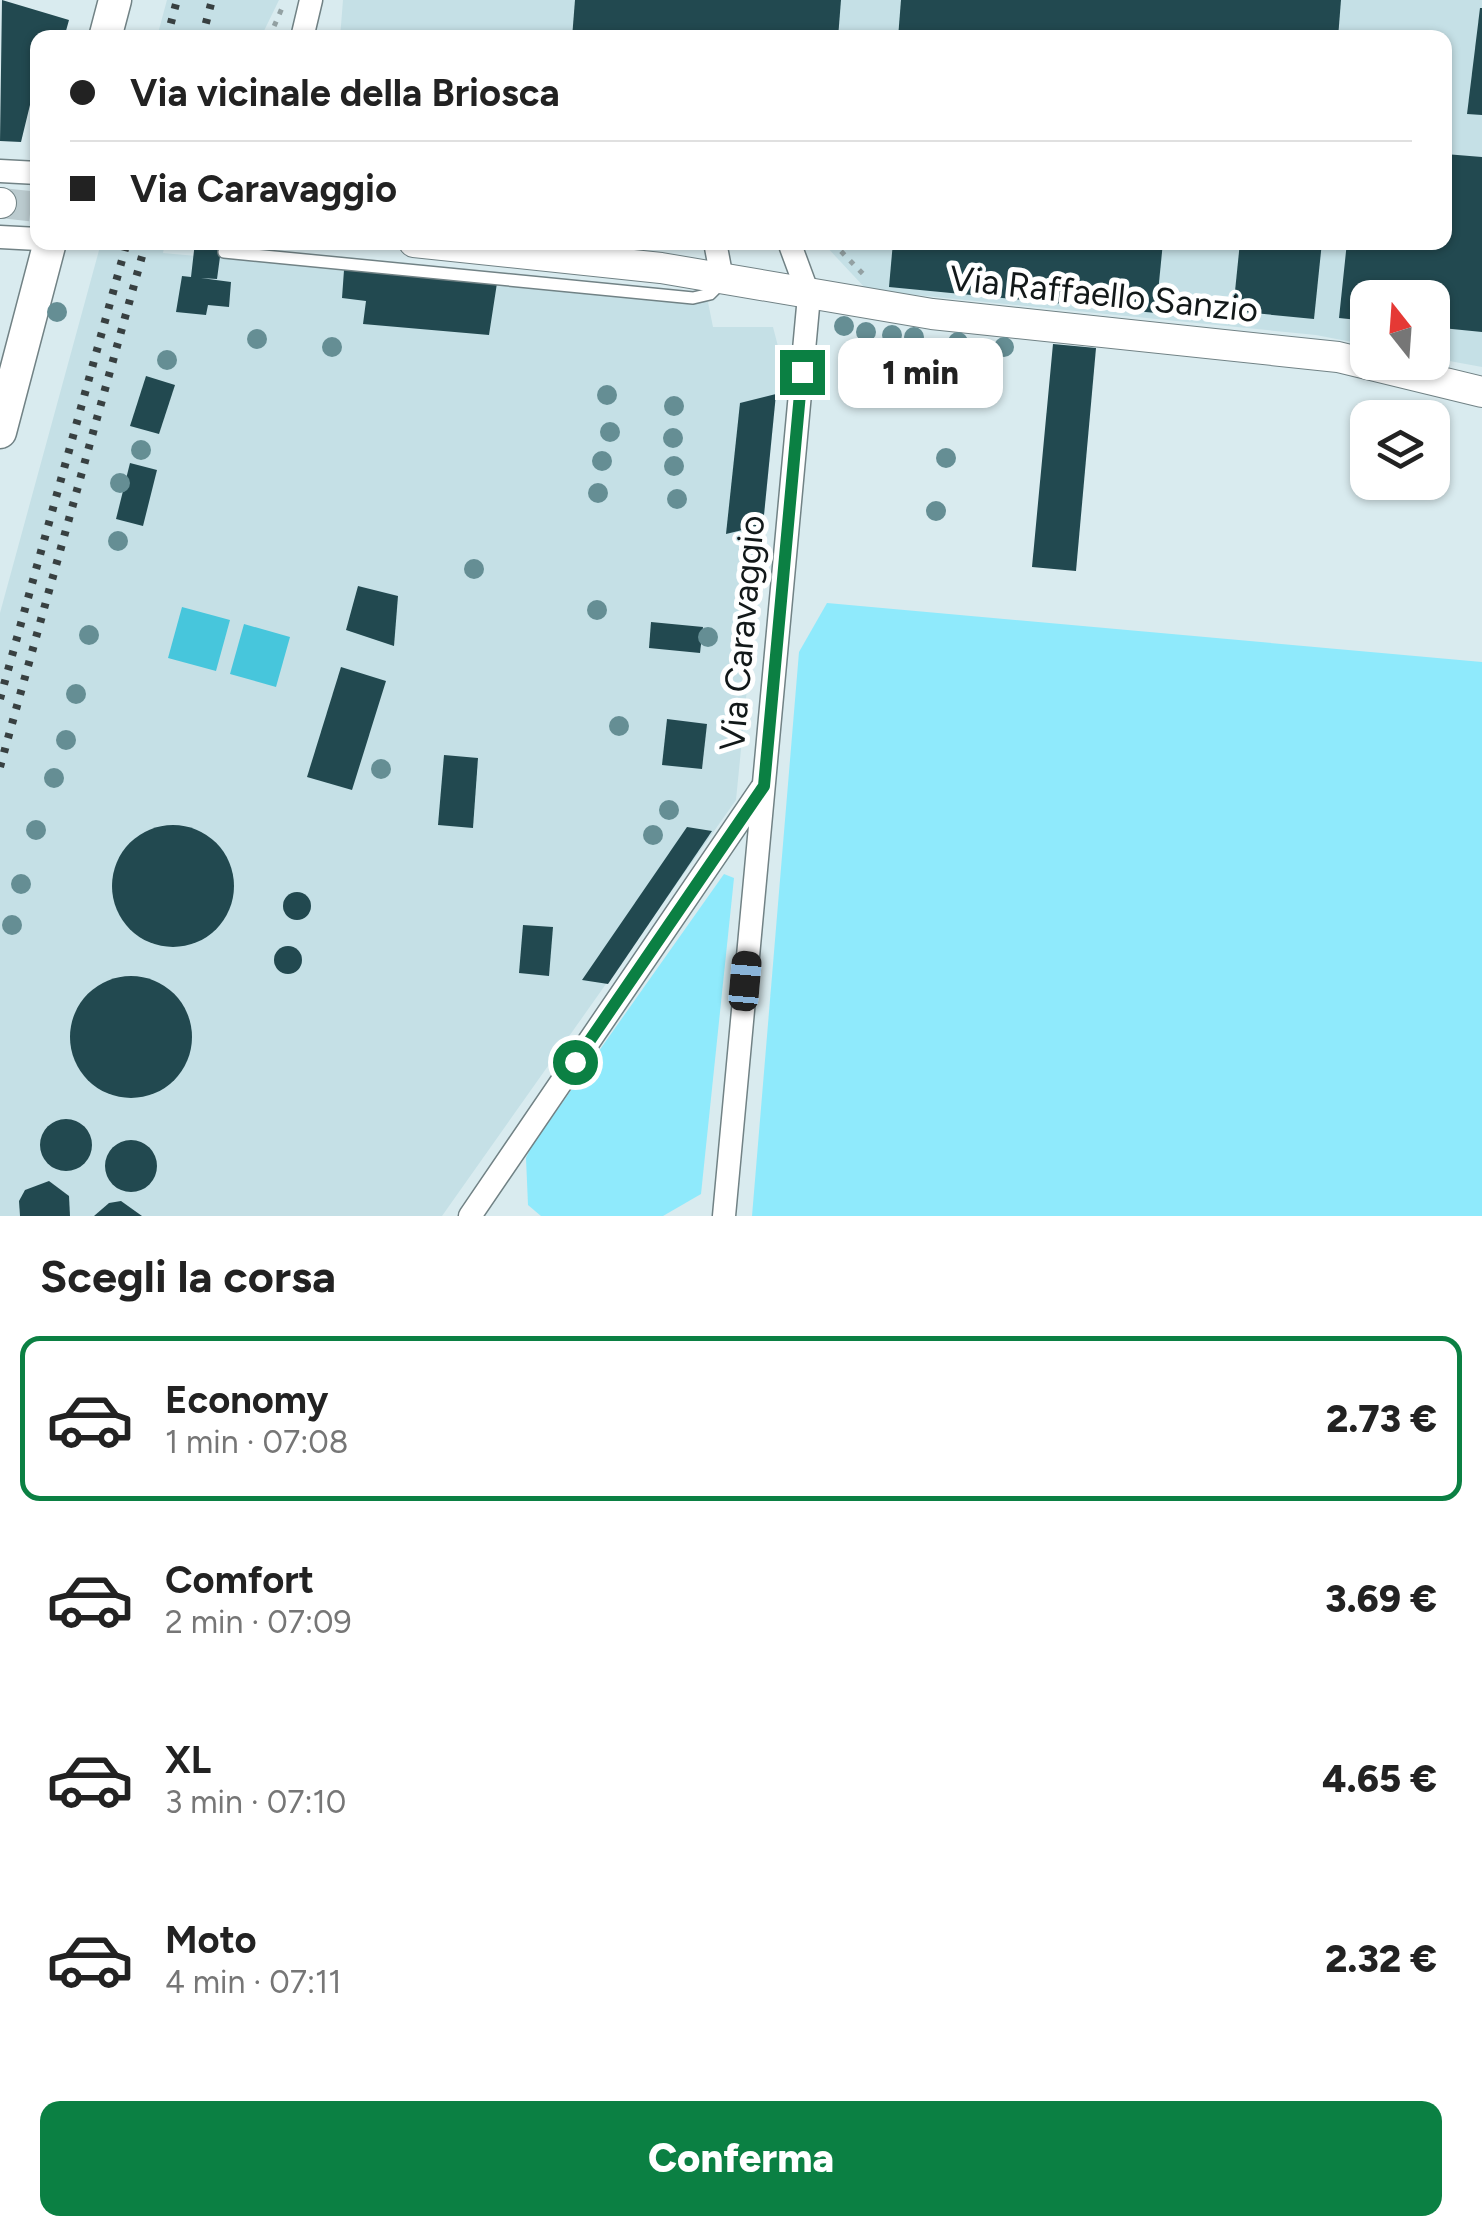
<!DOCTYPE html>
<html lang="it">
<meta charset="utf-8">
<style>
body{margin:0;font-family:Figtree,sans-serif;background:#f2f2f2;color:#222;height:100vh;display:flex;flex-direction:column;font-size:38px;white-space:nowrap}
*{box-sizing:border-box;margin:0}
p{font-size:32px;color:#767676}
.icon{flex:none;width:55px;height:55px;fill:none;stroke:currentColor;stroke-width:2;stroke-linecap:round;stroke-linejoin:round}
.map{position:relative;height:1216px;overflow:hidden}
.side{display:flex;flex-direction:column;background:#fff;flex:1}
.side>*{flex:none}
.hud{position:absolute;left:30px;top:30px;width:1422px;height:220px;border-radius:20px;box-shadow:0 2px 8px #0004;display:grid;align-content:center;height:220px;padding:0 40px;background:#fff}
.needle{width:65px;rotate:343deg}
.controls{position:absolute;left:1350px;top:280px;display:grid;gap:20px}
.controls a{display:grid;place-items:center;width:100px;height:100px;border-radius:20px;background:#fff;box-shadow:0 2px 8px #0004;font-size:50px}
.end{position:absolute;width:45px;height:45px;margin:-22px;border:12px solid #0b8043;background:#fff;box-shadow:0 0 0 5px #fff}
.from{border-radius:50%}
.bubble{position:absolute;height:70px;border-radius:20px;background:#fff;box-shadow:0 2px 8px #0004;font-size:32px;font-weight:800;line-height:70px;text-align:center}
.car{position:absolute;width:30px;height:60px;margin:-30px -15px;border-radius:12px;box-shadow:0 0 8px 2px #0007;background:linear-gradient(#222 24%,#8ab4d8 0 40%,#222 0 76%,#8ab4d8 0 86%,#222 0)}
.hud b{display:flex;align-items:center;gap:35px;height:95px;font-size:38px}
.hud b+b{border-top:2px solid #e0e0e0}
.hud i{width:25px;height:25px;background:#222}
ul{padding:0;list-style:none}
li{display:flex;align-items:center;gap:30px;height:165px;margin:0 20px 15px;padding:0 20px;border:5px solid transparent;border-radius:20px}
li div{flex:1}
li b{display:block;font-size:38px}
li em{font-style:normal;font-weight:800}
li.active{border-color:#0b8043}
li>.icon{width:90px;height:90px;stroke-width:1.5}
h2{padding:0 40px;font-size:45px;line-height:120px}
.action{display:flex;gap:20px;margin-top:auto;padding:20px 40px}
.action a{flex:1;height:115px;border-radius:20px;background:#0b8043;color:#fff;font-size:40px;font-weight:800;line-height:115px;text-align:center}
.map>svg:first-child{display:block}
.built{fill:#c5e0e6}
.green{fill:#8feafc}
.water{fill:#47c6dc}
.building{fill:#224950}
.lines{fill:none;stroke-linecap:round;stroke-linejoin:round}
.tertiary-tunnel{stroke:#bbcbcf;stroke-width:30;stroke-dasharray:30 15;stroke-linecap:butt}
.service-casing{stroke:#718285;stroke-width:14}
.minor-casing{stroke:#718285;stroke-width:25}
.tertiary-casing{stroke:#718285;stroke-width:32}
.secondary-casing{stroke:#718285;stroke-width:35}
.path{stroke:#93a1a3;stroke-width:5;stroke-dasharray:5 8;stroke-linecap:butt}
.service{stroke:#fff;stroke-width:11}
.minor{stroke:#fff;stroke-width:22}
.tertiary{stroke:#fff;stroke-width:30}
.secondary{stroke:#fff;stroke-width:32}
.rail{stroke:#384041;stroke-width:8;stroke-dasharray:5 10;stroke-linecap:butt}
.tree{fill:#658e94}
.route{stroke:#0b8043;stroke-width:12}
.labels{text-anchor:middle;dominant-baseline:central;stroke-width:10;stroke-linejoin:round;paint-order:stroke}
.street-label{font-size:35px;fill:#121819;stroke:#fff}
</style>
<div class="map">
<svg width="1482" height="1216" viewBox="0 0 1482 1216">
<rect width="100%" height="100%" fill="#d9ebef"/>
<g class="built">
<polygon points="167,0 279,0 261,37 157,37"/>
<polygon points="343,0 1482,0 1482,367 1433,358 1432,298 1368,298 1367,345 1316,335 867,290 823,243 1445,242 1445,38 340,38"/>
<polygon points="101,243 165,243 163,253 708,302 713,327 773,327 780,354 736,800 442,1216 0,1216 0,613"/>
</g>
<g class="green">
<polygon points="827,603 1482,662 1482,1216 752,1216 799,652"/>
<polygon points="724,874 734,878 701,1194 663,1216 541,1216 528,1205 526,1158 531,1147"/>
</g>
<g class="water">
<polygon points="182,607 230,620 216,671 168,658"/>
<polygon points="244,624 290,637 276,687 230,674"/>
</g>
<g class="building">
<polygon points="2,0 69,20 64,38 38,38 38,72 21,142 0,141"/>
<polygon points="575,0 841,0 838,38 572,38"/>
<polygon points="901,0 1341,0 1338,38 898,38"/>
<polygon points="1480,8 1482,8 1482,115 1467,114"/>
<polygon points="1445,154 1482,157 1482,332 1432,327 1432,298 1368,298 1368,321 1339,318 1347,242 1445,242"/>
<polygon points="195,242 222,242 217,279 201,278 231,282 229,307 208,305 206,315 176,312 182,276 191,277"/>
<polygon points="893,242 1163,242 1156,313 889,287"/>
<polygon points="1240,242 1322,242 1314,319 1233,311"/>
<polygon points="344,270 497,283 489,335 363,324 366,301 342,298"/>
<polygon points="1053,344 1096,348 1076,571 1032,567"/>
<polygon points="146,376 175,385 159,434 130,426"/>
<polygon points="776,394 763,525 726,534 740,403"/>
<polygon points="130,463 157,470 143,526 116,519"/>
<polygon points="358,586 398,596 394,646 346,630"/>
<polygon points="651,622 703,627 700,653 649,648"/>
<polygon points="341,667 386,681 352,790 307,777"/>
<polygon points="667,719 707,724 702,769 662,765"/>
<polygon points="444,755 478,758 473,828 438,825"/>
<circle cx="173" cy="886" r="61"/>
<polygon points="687,827 712,831 608,984 582,980"/>
<circle cx="297" cy="906" r="14"/>
<polygon points="523,925 553,927 549,976 519,973"/>
<circle cx="288" cy="960" r="14"/>
<circle cx="131" cy="1037" r="61"/>
<circle cx="66" cy="1145" r="26"/>
<circle cx="131" cy="1166" r="26"/>
<polygon points="49,1181 69,1196 70,1216 20,1216 19,1201 25,1190"/>
<polygon points="121,1201 142,1216 94,1216 109,1203"/>
</g>
<g class="lines">
<polyline class="tertiary-tunnel" points="1,203 38,207"/>
<defs>
<polyline id="service" points="224,252 693,298 710,294 721,283"/>
<g id="minor">
<polyline points="302,38 311,0"/>
<polyline points="0,171 38,173"/>
<polyline points="0,237 38,239"/>
<polyline points="715,242 722,279"/>
<polyline points="470,1216 761,789"/>
<polyline points="724,1216 809,296 789,242"/>
</g>
<g id="tertiary">
<polyline points="0,203 1,203"/>
<polyline points="414,242 661,268 932,314 1338,357 1482,392"/>
</g>
<g id="secondary">
<polyline points="105,38 115,0"/>
<polyline points="0,432 50,242"/>
</g>
</defs>
<use href="#service" class="service-casing"/>
<use href="#minor" class="minor-casing"/>
<use href="#tertiary" class="tertiary-casing"/>
<use href="#secondary" class="secondary-casing"/>
<g class="path">
<polyline points="269,38 282,8"/>
<polyline points="832,242 864,275"/>
</g>
<use href="#service" class="service"/>
<use href="#minor" class="minor"/>
<use href="#tertiary" class="tertiary"/>
<use href="#secondary" class="secondary"/>
<g class="rail">
<polyline points="167,38 177,0"/>
<polyline points="202,38 212,0"/>
<polyline points="0,699 127,242"/>
<polyline points="0,767 146,242"/>
</g>
</g>
<g class="tree">
<circle cx="57" cy="312" r="10"/>
<circle cx="844" cy="326" r="10"/>
<circle cx="866" cy="332" r="10"/>
<circle cx="892" cy="335" r="10"/>
<circle cx="914" cy="337" r="10"/>
<circle cx="257" cy="339" r="10"/>
<circle cx="958" cy="342" r="10"/>
<circle cx="332" cy="347" r="10"/>
<circle cx="1004" cy="347" r="10"/>
<circle cx="979" cy="348" r="10"/>
<circle cx="167" cy="360" r="10"/>
<circle cx="607" cy="395" r="10"/>
<circle cx="953" cy="397" r="10"/>
<circle cx="674" cy="406" r="10"/>
<circle cx="610" cy="432" r="10"/>
<circle cx="673" cy="438" r="10"/>
<circle cx="141" cy="450" r="10"/>
<circle cx="946" cy="458" r="10"/>
<circle cx="602" cy="461" r="10"/>
<circle cx="674" cy="466" r="10"/>
<circle cx="120" cy="483" r="10"/>
<circle cx="598" cy="493" r="10"/>
<circle cx="677" cy="499" r="10"/>
<circle cx="936" cy="511" r="10"/>
<circle cx="118" cy="541" r="10"/>
<circle cx="474" cy="569" r="10"/>
<circle cx="597" cy="610" r="10"/>
<circle cx="89" cy="635" r="10"/>
<circle cx="708" cy="637" r="10"/>
<circle cx="76" cy="694" r="10"/>
<circle cx="619" cy="726" r="10"/>
<circle cx="66" cy="740" r="10"/>
<circle cx="381" cy="769" r="10"/>
<circle cx="54" cy="778" r="10"/>
<circle cx="669" cy="810" r="10"/>
<circle cx="36" cy="830" r="10"/>
<circle cx="653" cy="835" r="10"/>
<circle cx="21" cy="884" r="10"/>
<circle cx="12" cy="925" r="10"/>
</g>
<g class="lines">
<polyline class="route" points="575,1062 764,786 802,372"/>
</g>
<g class="labels">
<g class="street-label">
<text transform="translate(1104 294) rotate(6)">Via Raffaello Sanzio</text>
<text transform="translate(742 633) rotate(-85)">Via Caravaggio</text>
</g>
</g>
</svg>
<div class="controls">
<a><svg class="needle" viewBox="-14 -14 28 28"><path d="M0-13l5 13h-10z" fill="#e53935"/><path d="M0 13l5-13h-10z" fill="#767676"/></svg></a>
<a><svg class="icon" aria-label="layers" viewBox="0 0 24 24"><path d="M12 4l9 5-9 5-9-5zM3 14l9 5 9-5"/></svg></a>
</div>
<i class="end from" style="left:575px;top:1062px"></i>
<i class="end" style="left:802px;top:372px"></i>
<div class="bubble" style="left:838px;top:338px;width:165px">1 min</div>
<i class="car" style="left:745px;top:981px;rotate:5deg"></i>
<div class="hud">
<b><i class="from"></i>Via vicinale della Briosca</b>
<b><i></i>Via Caravaggio</b>
</div>
</div>
<section class="side">
<h2>Scegli la corsa</h2>
<ul>
<li class="active"><svg class="icon" aria-label="car" viewBox="0 0 24 24"><path d="M5 17H2v-5l4-1 3-4h7l3 4 3 1v5h-3M9 17h6M6 11h13"/><circle cx="7" cy="17" r="2"/><circle cx="17" cy="17" r="2"/></svg><div><b>Economy</b><p>1 min · 07:08</p></div><em>2.73 €</em></li>
<li><svg class="icon" aria-label="car" viewBox="0 0 24 24"><path d="M5 17H2v-5l4-1 3-4h7l3 4 3 1v5h-3M9 17h6M6 11h13"/><circle cx="7" cy="17" r="2"/><circle cx="17" cy="17" r="2"/></svg><div><b>Comfort</b><p>2 min · 07:09</p></div><em>3.69 €</em></li>
<li><svg class="icon" aria-label="car" viewBox="0 0 24 24"><path d="M5 17H2v-5l4-1 3-4h7l3 4 3 1v5h-3M9 17h6M6 11h13"/><circle cx="7" cy="17" r="2"/><circle cx="17" cy="17" r="2"/></svg><div><b>XL</b><p>3 min · 07:10</p></div><em>4.65 €</em></li>
<li><svg class="icon" aria-label="car" viewBox="0 0 24 24"><path d="M5 17H2v-5l4-1 3-4h7l3 4 3 1v5h-3M9 17h6M6 11h13"/><circle cx="7" cy="17" r="2"/><circle cx="17" cy="17" r="2"/></svg><div><b>Moto</b><p>4 min · 07:11</p></div><em>2.32 €</em></li>
</ul>
<div class="action"><a>Conferma</a></div>
</section>
